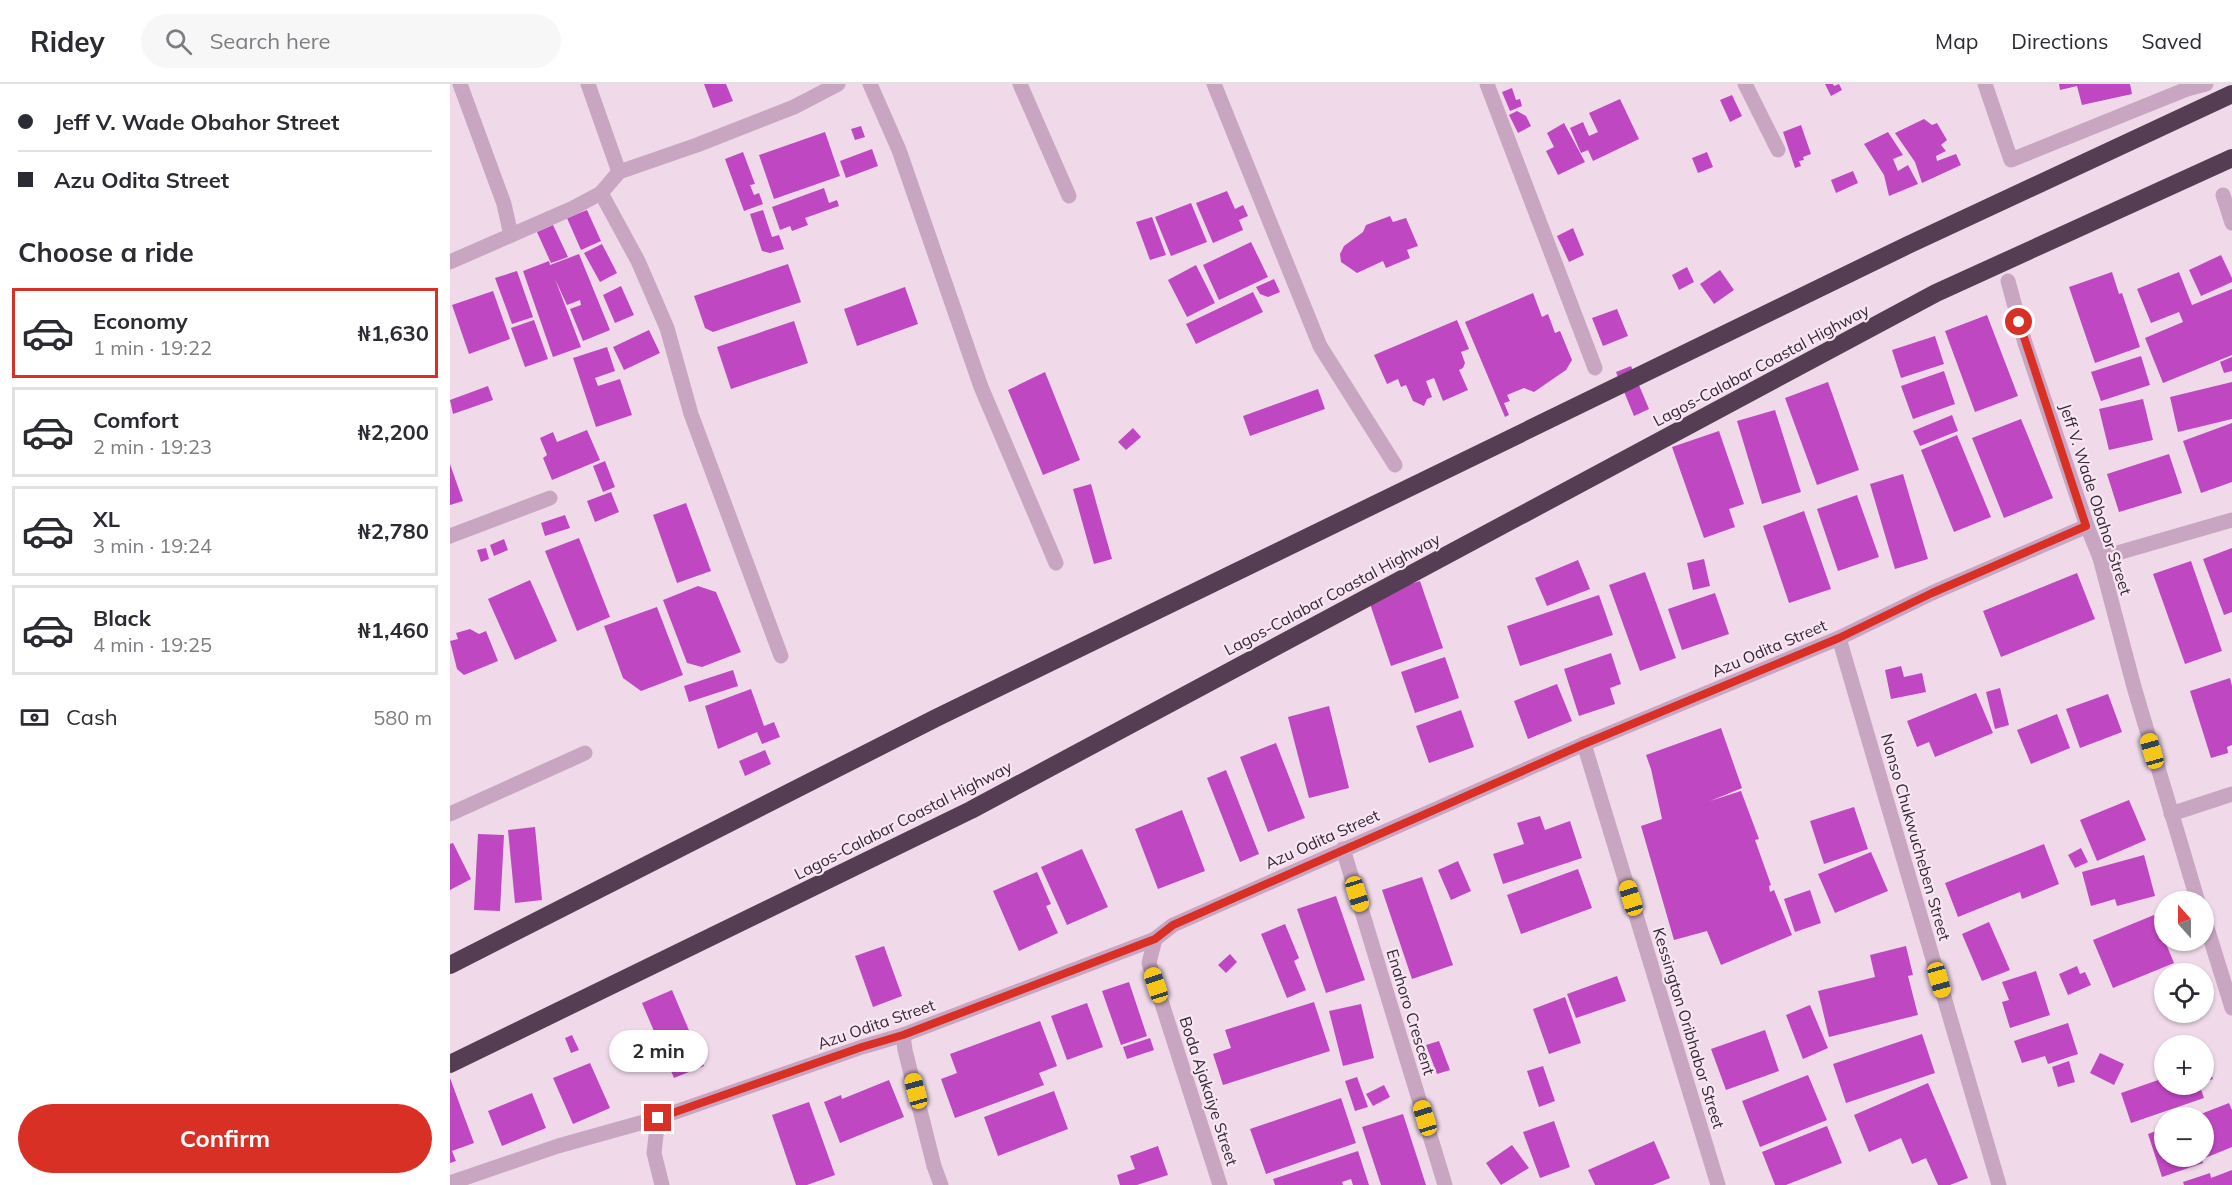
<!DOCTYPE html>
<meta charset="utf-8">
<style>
body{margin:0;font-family:Mulish,sans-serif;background:#f7f7f7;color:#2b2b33;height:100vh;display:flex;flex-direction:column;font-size:22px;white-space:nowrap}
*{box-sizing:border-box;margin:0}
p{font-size:20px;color:#7c7c81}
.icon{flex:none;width:33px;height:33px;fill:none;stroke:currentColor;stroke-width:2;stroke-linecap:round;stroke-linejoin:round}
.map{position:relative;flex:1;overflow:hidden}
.details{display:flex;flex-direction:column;background:#fff;width:450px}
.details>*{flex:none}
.hud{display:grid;align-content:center;height:132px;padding:0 18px;background:#fff}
.needle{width:39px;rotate:339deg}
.controls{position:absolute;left:1704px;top:807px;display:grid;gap:12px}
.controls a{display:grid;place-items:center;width:60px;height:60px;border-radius:50%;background:#fff;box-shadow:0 2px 4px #0004;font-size:30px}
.end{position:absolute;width:27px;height:27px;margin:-14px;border:8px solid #d93025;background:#fff;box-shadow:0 0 0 3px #fff}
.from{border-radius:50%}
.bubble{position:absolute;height:42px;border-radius:21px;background:#fff;box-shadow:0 2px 4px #0004;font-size:20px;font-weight:700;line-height:42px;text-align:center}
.car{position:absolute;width:18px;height:36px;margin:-18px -9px;border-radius:8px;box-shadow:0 0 4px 2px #0007;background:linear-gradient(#f5c518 24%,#345 0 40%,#f5c518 0 76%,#345 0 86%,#f5c518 0)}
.hud b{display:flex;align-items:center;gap:21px;height:57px;font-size:22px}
.hud b+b{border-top:2px solid #e1e1e2}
.hud i{width:15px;height:15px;background:#2b2b33}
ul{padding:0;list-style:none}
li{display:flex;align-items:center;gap:18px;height:90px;margin:0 12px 9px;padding:0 6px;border:3px solid #e1e1e2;border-radius:0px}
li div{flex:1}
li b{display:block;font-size:22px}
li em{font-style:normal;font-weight:700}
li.active{border-color:#d93025}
li>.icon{width:54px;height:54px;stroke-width:1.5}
h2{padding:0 18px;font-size:27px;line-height:72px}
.pay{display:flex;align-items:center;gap:15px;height:66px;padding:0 18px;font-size:22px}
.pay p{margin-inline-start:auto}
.cta{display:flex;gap:12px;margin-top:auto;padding:12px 18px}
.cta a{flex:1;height:69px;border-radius:36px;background:#d93025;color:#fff;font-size:24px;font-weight:700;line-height:69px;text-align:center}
header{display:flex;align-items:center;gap:36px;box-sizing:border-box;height:84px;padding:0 30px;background:#fff;border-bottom:2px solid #e1e1e2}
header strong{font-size:28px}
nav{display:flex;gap:33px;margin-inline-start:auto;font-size:21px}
.search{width:420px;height:54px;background:#f7f7f7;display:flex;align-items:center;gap:15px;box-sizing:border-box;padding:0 21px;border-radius:33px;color:#7c7c81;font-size:22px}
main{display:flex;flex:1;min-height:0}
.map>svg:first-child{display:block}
.building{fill:#bf47c1}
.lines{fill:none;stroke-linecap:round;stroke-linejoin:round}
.minor{stroke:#c8a6c1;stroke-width:15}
.highway{stroke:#553e54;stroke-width:18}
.route{stroke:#d93025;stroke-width:8}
.labels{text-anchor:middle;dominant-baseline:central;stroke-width:4.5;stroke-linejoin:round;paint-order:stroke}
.street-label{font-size:16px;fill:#342734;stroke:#f8e6f3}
</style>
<header>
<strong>Ridey</strong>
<div class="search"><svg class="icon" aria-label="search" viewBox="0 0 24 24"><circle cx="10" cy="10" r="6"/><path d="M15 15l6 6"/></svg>Search here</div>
<nav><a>Map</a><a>Directions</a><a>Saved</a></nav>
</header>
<main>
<section class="details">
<div class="hud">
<b><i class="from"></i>Jeff V. Wade Obahor Street</b>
<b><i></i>Azu Odita Street</b>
</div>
<h2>Choose a ride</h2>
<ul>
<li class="active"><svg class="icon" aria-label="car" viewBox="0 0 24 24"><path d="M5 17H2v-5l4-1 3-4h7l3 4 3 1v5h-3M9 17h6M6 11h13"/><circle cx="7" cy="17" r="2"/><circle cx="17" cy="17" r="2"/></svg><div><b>Economy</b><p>1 min · 19:22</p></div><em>₦1,630</em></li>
<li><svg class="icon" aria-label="car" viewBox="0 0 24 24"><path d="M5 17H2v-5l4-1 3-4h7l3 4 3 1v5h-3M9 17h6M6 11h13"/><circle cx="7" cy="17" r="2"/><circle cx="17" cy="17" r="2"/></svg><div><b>Comfort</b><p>2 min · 19:23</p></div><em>₦2,200</em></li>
<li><svg class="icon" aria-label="car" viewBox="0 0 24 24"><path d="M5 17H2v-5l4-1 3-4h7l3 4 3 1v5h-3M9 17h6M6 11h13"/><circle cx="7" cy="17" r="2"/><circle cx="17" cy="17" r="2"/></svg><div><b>XL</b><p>3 min · 19:24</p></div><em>₦2,780</em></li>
<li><svg class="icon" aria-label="car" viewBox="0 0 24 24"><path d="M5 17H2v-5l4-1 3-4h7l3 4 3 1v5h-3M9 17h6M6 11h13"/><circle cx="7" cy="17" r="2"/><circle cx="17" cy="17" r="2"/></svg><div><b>Black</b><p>4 min · 19:25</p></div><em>₦1,460</em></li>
</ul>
<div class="pay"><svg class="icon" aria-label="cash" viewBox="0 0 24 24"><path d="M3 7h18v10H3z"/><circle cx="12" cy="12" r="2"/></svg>Cash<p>580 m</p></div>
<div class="cta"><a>Confirm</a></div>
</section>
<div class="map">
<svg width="1782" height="1101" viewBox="0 0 1782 1101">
<rect width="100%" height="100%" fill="#f0daea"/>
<g class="building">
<polygon points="254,0 276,0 283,17 263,24"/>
<polygon points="1375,0 1383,0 1384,2 1389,0 1392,6 1381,12"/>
<polygon points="1609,0 1680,0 1682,10 1632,21 1627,2 1610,6"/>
<polygon points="1062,4 1066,16 1070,15 1072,22 1060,27 1052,8"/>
<polygon points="1282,11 1292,32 1280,38 1270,16"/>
<polygon points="1170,15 1189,55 1143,77 1138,66 1131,69 1120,44 1133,38 1139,52 1148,48 1139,29"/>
<polygon points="1067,27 1076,32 1081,42 1068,49 1059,31"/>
<polygon points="1474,35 1482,41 1487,39 1497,56 1491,61 1496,67 1486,72 1487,77 1506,70 1511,81 1472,99 1465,78 1445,49"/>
<polygon points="1114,39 1135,78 1108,91 1096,67 1104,63 1097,49"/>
<polygon points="1351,41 1361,70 1353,73 1354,76 1349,77 1351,82 1345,84 1333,48"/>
<polygon points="411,42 415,53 405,56 401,45"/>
<polygon points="375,48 390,92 324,115 309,71"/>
<polygon points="1438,48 1453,71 1443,75 1448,87 1458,81 1468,100 1439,112 1434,91 1414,60"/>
<polygon points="422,65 428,82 396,94 390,77"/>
<polygon points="293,68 305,100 300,101 304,111 309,109 313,120 294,127 275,75"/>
<polygon points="1257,68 1263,83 1248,89 1242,74"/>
<polygon points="1403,87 1408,99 1386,109 1381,96"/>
<polygon points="374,104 379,119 387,116 389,122 355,134 358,141 342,147 340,142 330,146 322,123"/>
<polygon points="777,107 785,125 793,121 798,132 789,136 793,146 763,159 746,119"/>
<polygon points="741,119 757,158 721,172 705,133"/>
<polygon points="137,126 151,157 131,166 117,134"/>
<polygon points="313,126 322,153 329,151 334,165 320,169 312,167 300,130"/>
<polygon points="940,132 943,138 956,134 968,162 957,166 960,174 936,184 933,177 907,189 891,178 890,170 894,162 913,148 916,141"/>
<polygon points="702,133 716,171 700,176 686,138"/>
<polygon points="103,141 118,173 101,179 87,148"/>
<polygon points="1123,144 1134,171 1119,178 1107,152"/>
<polygon points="801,158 818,193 769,216 753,181"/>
<polygon points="152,160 167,189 150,198 134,169"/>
<polygon points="129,170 160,246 133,257 120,225 131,221 130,216 117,221 105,195 131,263 103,273 73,187 99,177 100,181"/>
<polygon points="1771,171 1782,194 1782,198 1751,212 1739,186"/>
<polygon points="338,180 351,218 263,248 255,244 244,212"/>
<polygon points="746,181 765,219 737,233 718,196"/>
<polygon points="1237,183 1244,198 1229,206 1222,191"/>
<polygon points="1270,186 1284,206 1264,220 1250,200"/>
<polygon points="67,187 83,233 62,240 45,194"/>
<polygon points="1662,188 1669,210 1672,209 1690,263 1645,279 1619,203"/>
<polygon points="1729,188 1742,221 1782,205 1782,271 1713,299 1695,254 1733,238 1729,228 1701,239 1687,205"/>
<polygon points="824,195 830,208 818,213 810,210 806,203"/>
<polygon points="171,202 184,231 165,239 153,211"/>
<polygon points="455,203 468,240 407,262 394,225"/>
<polygon points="43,207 60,255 19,270 2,221"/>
<polygon points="803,208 813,228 746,260 736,240"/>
<polygon points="1083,209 1092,233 1098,230 1105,249 1110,247 1122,276 1116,286 1084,308 1074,304 1057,311 1060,317 1054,319 1059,331 1055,333 1015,238"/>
<polygon points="1167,225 1178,252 1153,262 1142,234"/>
<polygon points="1537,231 1568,312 1525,328 1495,247"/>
<polygon points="84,236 98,275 75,283 61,244"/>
<polygon points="1007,236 1019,265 1011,268 1015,279 1013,284 1009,286 1018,306 993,317 984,294 976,297 982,313 977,315 974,322 963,317 956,301 951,303 948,295 937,300 924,271"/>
<polygon points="344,237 358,279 281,305 267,263"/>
<polygon points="199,246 210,269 174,286 163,263"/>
<polygon points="1485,252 1494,280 1451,294 1442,266"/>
<polygon points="157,263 165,287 145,294 148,302 170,295 182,331 146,343 123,274"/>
<polygon points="1691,272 1700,301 1651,317 1641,288"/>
<polygon points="1782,273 1782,287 1774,289 1770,278"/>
<polygon points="1181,282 1199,325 1184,332 1166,288"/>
<polygon points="1494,287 1505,320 1463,335 1451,302"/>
<polygon points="595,288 630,376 593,391 558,306"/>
<polygon points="1378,298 1409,386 1367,401 1335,314"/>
<polygon points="1782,298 1782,335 1728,348 1720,313"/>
<polygon points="38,302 43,316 3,330 0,316"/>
<polygon points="868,305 875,325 800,352 793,332"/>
<polygon points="1693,315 1703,356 1659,366 1649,325"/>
<polygon points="1325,326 1351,408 1312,420 1287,337"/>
<polygon points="1502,331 1508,347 1470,362 1463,347"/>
<polygon points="1571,335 1603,414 1554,434 1522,354"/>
<polygon points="1782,339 1782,398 1751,409 1733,357"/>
<polygon points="683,344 691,353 676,366 668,358"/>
<polygon points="137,346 150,376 102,396 93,374 97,371 90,354 103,348 107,358"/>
<polygon points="1269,347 1294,420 1279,425 1285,443 1254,454 1222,363"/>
<polygon points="1507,351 1541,433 1504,448 1471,366"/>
<polygon points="1719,370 1732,409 1669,428 1657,390"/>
<polygon points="155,377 165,403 153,408 143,382"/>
<polygon points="0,380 13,417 0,421"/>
<polygon points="1453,390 1478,475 1445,485 1420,400"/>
<polygon points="641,400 662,475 644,480 623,405"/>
<polygon points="161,408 169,428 145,438 137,417"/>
<polygon points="1407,411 1429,473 1388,487 1367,425"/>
<polygon points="236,419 261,487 227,499 203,431"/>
<polygon points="1354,427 1381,505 1339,519 1313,442"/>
<polygon points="115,431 120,444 95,452 91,439"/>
<polygon points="129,454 160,533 127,547 95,467"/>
<polygon points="54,455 58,466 44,472 40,461"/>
<polygon points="36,464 39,475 31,478 27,466"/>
<polygon points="1782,464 1782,528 1774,531 1753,475"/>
<polygon points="1254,475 1260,502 1243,506 1237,479"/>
<polygon points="1128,476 1140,505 1097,522 1085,494"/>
<polygon points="1741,477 1772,567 1735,580 1703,490"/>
<polygon points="1195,488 1226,574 1190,587 1159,501"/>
<polygon points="1627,489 1645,535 1551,573 1533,527"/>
<polygon points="80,496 107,557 65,576 38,515"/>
<polygon points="970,497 993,564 941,582 918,514"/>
<polygon points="248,502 266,508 291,568 252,583 237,579 213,516"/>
<polygon points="1265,509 1279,550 1232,566 1218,525"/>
<polygon points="1149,511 1163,551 1070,582 1057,542"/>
<polygon points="207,523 233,591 191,607 173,594 154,542"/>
<polygon points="20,545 29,550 36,547 48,577 14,591 7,585 0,557 8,555 6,549"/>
<polygon points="1161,569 1171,600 1160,604 1165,620 1129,632 1114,585"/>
<polygon points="995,573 1009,614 965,629 951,588"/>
<polygon points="1451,582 1454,593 1472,589 1476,608 1441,615 1435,586"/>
<polygon points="283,586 288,602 239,618 234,602"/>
<polygon points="1780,594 1782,602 1782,661 1777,663 1778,669 1761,674 1740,607"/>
<polygon points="1107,600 1122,637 1078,655 1064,617"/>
<polygon points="1550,604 1559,641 1545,645 1536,608"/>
<polygon points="301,605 314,642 324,638 330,653 312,660 307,648 268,665 255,622"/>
<polygon points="1526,609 1543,649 1485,673 1479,658 1467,663 1457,637"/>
<polygon points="1658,610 1672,648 1630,664 1616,625"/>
<polygon points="879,622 899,704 859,714 838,633"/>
<polygon points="1011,626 1024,663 979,679 966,642"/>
<polygon points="1607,630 1620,664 1581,680 1567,646"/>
<polygon points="1271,644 1292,704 1260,717 1291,707 1309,755 1305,756 1321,801 1319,802 1320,808 1324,806 1342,851 1271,881 1257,847 1224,856 1191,742 1212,735 1201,685 1196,671"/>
<polygon points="826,659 855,734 818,748 790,673"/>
<polygon points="315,666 321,680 295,692 289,677"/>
<polygon points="776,686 809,770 790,778 757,694"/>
<polygon points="1679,716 1696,756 1647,777 1630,736"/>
<polygon points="1404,723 1418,765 1374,780 1360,737"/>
<polygon points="732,726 755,787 708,805 685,745"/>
<polygon points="1090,732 1095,746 1120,737 1132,774 1053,800 1043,770 1074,760 1067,739"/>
<polygon points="85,743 92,816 65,819 58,746"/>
<polygon points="28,750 54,751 50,827 24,826"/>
<polygon points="3,759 21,795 0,806 0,760"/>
<polygon points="1594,760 1609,800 1572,815 1570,808 1508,833 1495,799"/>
<polygon points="1631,764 1638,778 1625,784 1618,771"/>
<polygon points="632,765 658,823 617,841 591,783"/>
<polygon points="1421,768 1438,807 1385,829 1368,790"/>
<polygon points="1694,771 1705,812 1667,822 1665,815 1641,822 1632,788"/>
<polygon points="1008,777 1021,807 1001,816 988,786"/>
<polygon points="1128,785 1142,824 1071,850 1057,811"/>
<polygon points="587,788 601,820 596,822 608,849 569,867 543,807"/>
<polygon points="972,793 1003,881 962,895 932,806"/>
<polygon points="1360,806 1371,839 1345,848 1334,815"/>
<polygon points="886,812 915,896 876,909 847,825"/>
<polygon points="1704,831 1724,879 1663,904 1643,856"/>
<polygon points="1539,838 1560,886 1532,897 1512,850"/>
<polygon points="835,840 849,874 844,877 856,906 837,914 811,850"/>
<polygon points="434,862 452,912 423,923 405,872"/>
<polygon points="1456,862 1463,891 1458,892 1468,931 1379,953 1368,907 1425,893 1420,871"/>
<polygon points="780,870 787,878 776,889 768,881"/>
<polygon points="1627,882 1630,890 1635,888 1641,901 1618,911 1609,890"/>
<polygon points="1586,887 1600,931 1560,944 1552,918 1559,916 1552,898"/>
<polygon points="1167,892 1176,917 1126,934 1117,910"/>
<polygon points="679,898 697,952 671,961 652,907"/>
<polygon points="222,906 254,982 224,994 192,919"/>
<polygon points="1115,913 1131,959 1099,970 1083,925"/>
<polygon points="864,918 880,967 773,1001 763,970 781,964 775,946"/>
<polygon points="637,919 653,963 617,976 601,932"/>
<polygon points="911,920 924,974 893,982 879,927"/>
<polygon points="1360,921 1378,964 1353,975 1336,931"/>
<polygon points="590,937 607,982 589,989 594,1001 505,1034 491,995 507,989 500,970"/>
<polygon points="1618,939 1628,970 1598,980 1595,972 1572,979 1564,957"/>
<polygon points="1315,946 1329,987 1276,1006 1261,965"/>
<polygon points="1472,950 1485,989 1396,1019 1383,980"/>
<polygon points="122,951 129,966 121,969 115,954"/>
<polygon points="700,954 704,966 677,975 673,963"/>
<polygon points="989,957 1000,986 987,990 976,961"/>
<polygon points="1650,969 1674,980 1664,1001 1640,989"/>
<polygon points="1619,977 1625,998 1608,1003 1602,983"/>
<polygon points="140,979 160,1024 123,1040 103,994"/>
<polygon points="1757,979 1763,995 1754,998 1754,980"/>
<polygon points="1093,982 1105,1017 1089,1023 1077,987"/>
<polygon points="1358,991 1377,1036 1310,1063 1292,1017"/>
<polygon points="907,993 918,1023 905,1027 895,997"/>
<polygon points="0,994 24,1059 2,1067 6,1077 0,1079"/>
<polygon points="1714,994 1714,1000 1749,1000 1754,1014 1681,1039 1671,1009"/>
<polygon points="439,996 454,1033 390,1059 374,1018 391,1011 392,1015"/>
<polygon points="1478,999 1518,1094 1500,1101 1488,1101 1476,1074 1462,1080 1451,1054 1419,1068 1404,1031"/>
<polygon points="934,1001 940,1013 923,1022 916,1010"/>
<polygon points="604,1007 618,1045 548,1072 534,1033"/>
<polygon points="82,1009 96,1044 52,1062 38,1027"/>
<polygon points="891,1014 906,1059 816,1090 800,1045"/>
<polygon points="359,1018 385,1091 357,1101 346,1101 322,1031"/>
<polygon points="1779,1019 1782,1026 1782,1063 1755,1074 1754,1034 1743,1033"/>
<polygon points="953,1030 976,1101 931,1101 912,1043"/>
<polygon points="1104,1037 1120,1083 1090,1094 1073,1048"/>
<polygon points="1377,1042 1392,1079 1336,1101 1325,1101 1312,1068"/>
<polygon points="1714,1044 1714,1072 1751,1072 1753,1079 1712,1093 1698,1050"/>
<polygon points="1204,1057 1220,1094 1203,1101 1145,1101 1138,1086"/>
<polygon points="1062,1061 1079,1084 1051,1101 1036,1079"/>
<polygon points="708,1062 718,1091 687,1101 670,1101 667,1091 685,1085 680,1072"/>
<polygon points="908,1067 919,1101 903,1101 901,1095 892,1098 893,1101 825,1101 823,1095"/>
<polygon points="1782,1086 1782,1101 1734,1101 1733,1098 1760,1089 1761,1094"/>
</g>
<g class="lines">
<g class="minor">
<polyline points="10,0 54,120 61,151"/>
<polyline points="138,0 169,88"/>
<polyline points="420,0 449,66 531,303 606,479"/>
<polyline points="570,0 619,112"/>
<polyline points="764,0 870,262 945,381"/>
<polyline points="1037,0 1145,284"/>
<polyline points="1295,0 1328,66"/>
<polyline points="1535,0 1561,76 1737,5 1756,0"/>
<polyline points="151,109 188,177 217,244 241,330 331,572"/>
<polyline points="1773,111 1782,139"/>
<polyline points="0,178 123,124 151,109 169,88 247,61 344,23 388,0"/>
<polyline points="1558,197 1575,259 1637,442 1650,474 1684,603 1748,818"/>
<polyline points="0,452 100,414"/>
<polyline points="1650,474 1782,436"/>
<polyline points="1389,554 1549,1101"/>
<polyline points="1134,660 1268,1101"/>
<polyline points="0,730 135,669"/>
<polyline points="1721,730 1782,710"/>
<polyline points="893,765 995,1101"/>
<polyline points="1754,834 1782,924"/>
<polyline points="705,855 699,879 770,1101"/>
<polyline points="453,951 455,966 484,1082 491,1101"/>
<polyline points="208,1034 204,1069 212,1101"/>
<polyline points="0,1099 108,1062 208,1034 412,963 453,951 705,855 723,841 1134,660 1389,554 1482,509 1637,442"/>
</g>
<g class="highway">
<polyline points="0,881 486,634 1458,161 1782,10"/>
<polyline points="0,980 521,726 1486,209 1782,74"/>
</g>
</g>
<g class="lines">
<polyline class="route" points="208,1034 412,963 453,951 705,855 723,841 1134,660 1389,554 1482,509 1636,442 1569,238"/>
</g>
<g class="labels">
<g class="street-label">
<text transform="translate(1311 281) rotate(-28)">Lagos-Calabar Coastal Highway</text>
<text transform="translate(1646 415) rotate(72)">Jeff V. Wade Obahor Street</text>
<text transform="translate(882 510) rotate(-28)">Lagos-Calabar Coastal Highway</text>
<text transform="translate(1319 564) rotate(-23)">Azu Odita Street</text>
<text transform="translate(453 736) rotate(-27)">Lagos-Calabar Coastal Highway</text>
<text transform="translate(1466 753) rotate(74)">Nonso Chukwucheben Street</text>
<text transform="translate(872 755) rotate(-24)">Azu Odita Street</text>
<text transform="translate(961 928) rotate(73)">Enahoro Crescent</text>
<text transform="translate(426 940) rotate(-19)">Azu Odita Street</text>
<text transform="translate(1239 944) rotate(73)">Kessington Oribhabor Street</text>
<text transform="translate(759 1007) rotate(72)">Boda Ajakaiye Street</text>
</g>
</g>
</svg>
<div class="controls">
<a><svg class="needle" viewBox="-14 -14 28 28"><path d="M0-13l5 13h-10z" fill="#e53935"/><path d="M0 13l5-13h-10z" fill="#7c7c81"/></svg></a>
<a><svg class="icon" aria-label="locate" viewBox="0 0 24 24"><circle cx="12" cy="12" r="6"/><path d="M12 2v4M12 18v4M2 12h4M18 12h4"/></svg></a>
<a>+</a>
<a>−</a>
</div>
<i class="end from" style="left:1569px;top:238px"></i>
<i class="end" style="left:208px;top:1034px"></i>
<div class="bubble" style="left:159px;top:946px;width:99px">2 min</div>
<i class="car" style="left:1702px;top:667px;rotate:344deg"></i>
<i class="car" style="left:907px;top:810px;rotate:163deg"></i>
<i class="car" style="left:1181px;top:814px;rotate:343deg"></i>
<i class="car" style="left:1489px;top:896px;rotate:164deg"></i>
<i class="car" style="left:706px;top:901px;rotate:342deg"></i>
<i class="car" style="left:466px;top:1007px;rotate:345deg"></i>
<i class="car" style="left:975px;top:1034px;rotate:343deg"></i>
</div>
</main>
